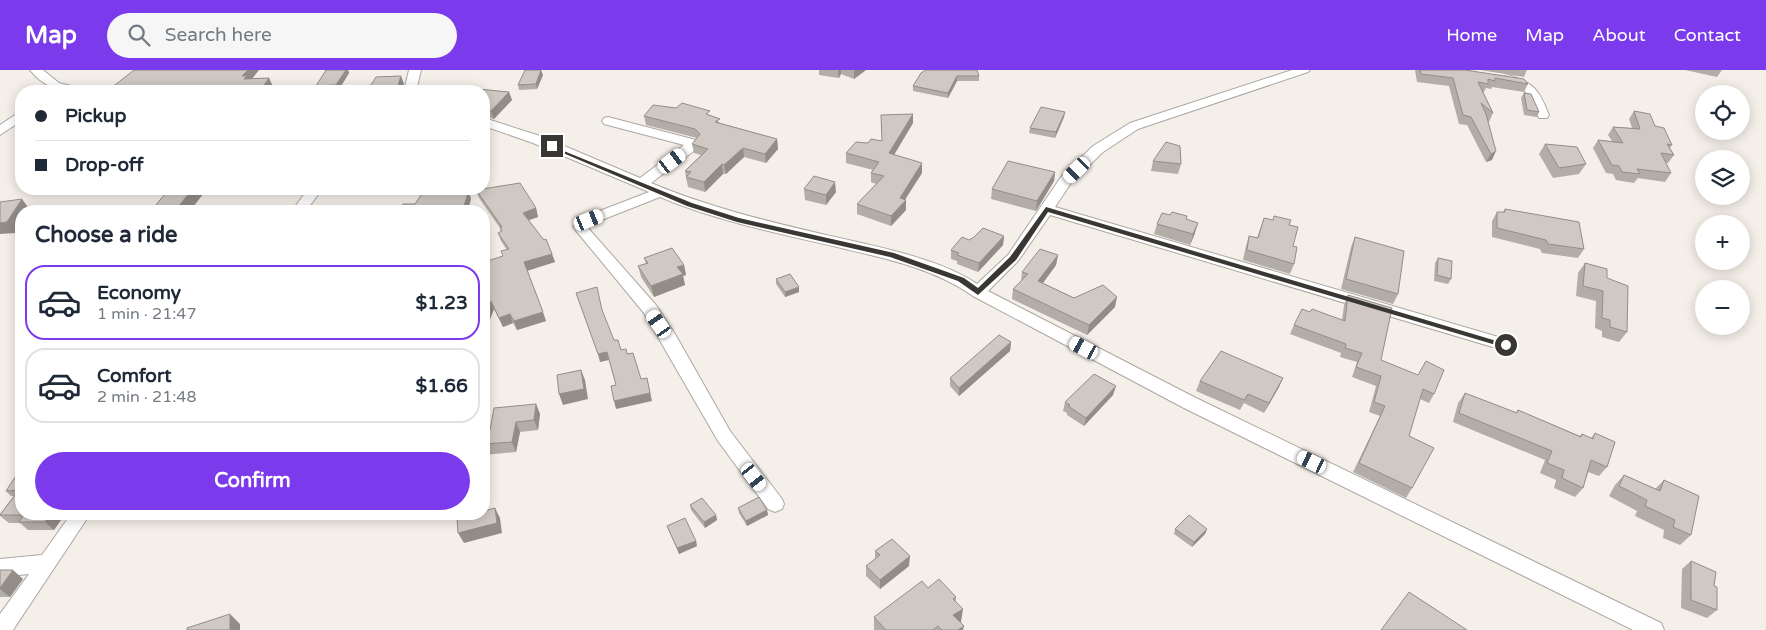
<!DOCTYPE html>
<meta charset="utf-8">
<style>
body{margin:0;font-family:"Varela Round",sans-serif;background:#f6f6f7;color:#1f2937;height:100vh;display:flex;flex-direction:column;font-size:19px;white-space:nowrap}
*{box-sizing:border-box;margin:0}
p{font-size:16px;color:#747a83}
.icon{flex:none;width:28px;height:28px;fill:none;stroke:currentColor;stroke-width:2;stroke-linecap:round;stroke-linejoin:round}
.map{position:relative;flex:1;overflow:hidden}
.details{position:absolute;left:15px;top:135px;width:475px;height:315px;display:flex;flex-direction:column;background:#fff;border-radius:20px;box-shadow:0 2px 12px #0003}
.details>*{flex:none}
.hud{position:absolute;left:15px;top:15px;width:475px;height:110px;border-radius:20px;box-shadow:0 2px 12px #0003;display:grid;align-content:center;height:110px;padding:0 20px;background:#fff}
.controls{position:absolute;left:1695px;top:15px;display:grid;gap:10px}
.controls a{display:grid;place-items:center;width:55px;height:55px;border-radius:50%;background:#fff;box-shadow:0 2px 12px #0003;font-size:25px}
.end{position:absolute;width:22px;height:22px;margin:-11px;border:6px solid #393734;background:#fff;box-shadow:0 0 0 2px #fff}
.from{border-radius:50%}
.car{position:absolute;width:15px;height:30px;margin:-15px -8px;border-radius:6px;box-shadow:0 0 4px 1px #0007;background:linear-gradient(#fff 24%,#345 0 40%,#fff 0 76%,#345 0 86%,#fff 0)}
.hud b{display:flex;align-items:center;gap:18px;height:48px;font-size:19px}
.hud b+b{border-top:1px solid #e0e1e3}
.hud i{width:12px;height:12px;background:#1f2937}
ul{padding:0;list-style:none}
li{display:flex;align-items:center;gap:15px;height:75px;margin:0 10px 8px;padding:0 10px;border:2px solid #e0e1e3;border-radius:20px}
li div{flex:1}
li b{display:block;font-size:19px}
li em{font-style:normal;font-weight:700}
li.active{border-color:#7c3aed}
li>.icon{width:45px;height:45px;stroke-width:1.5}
h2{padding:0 20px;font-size:22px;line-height:60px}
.cta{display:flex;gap:10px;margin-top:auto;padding:10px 20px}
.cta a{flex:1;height:58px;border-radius:30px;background:#7c3aed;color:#fff;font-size:20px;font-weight:700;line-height:58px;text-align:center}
header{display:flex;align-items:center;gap:30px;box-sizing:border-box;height:70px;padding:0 25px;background:#7c3aed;color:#fff}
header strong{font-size:24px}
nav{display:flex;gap:28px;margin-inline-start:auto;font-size:18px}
.search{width:350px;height:45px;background:#f6f6f7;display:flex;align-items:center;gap:12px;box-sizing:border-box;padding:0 18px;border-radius:28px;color:#747a83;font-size:19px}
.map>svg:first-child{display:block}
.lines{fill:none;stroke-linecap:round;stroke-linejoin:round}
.street-casing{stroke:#ada7a1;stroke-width:2}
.street{fill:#fff;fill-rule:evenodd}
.wall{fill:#b3ada8}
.shaded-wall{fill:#928d88}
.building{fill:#d0c9c3;stroke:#928d88}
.route{fill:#393734}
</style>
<header>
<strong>Map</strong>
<div class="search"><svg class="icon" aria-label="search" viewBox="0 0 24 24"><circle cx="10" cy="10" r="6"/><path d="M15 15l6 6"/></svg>Search here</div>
<nav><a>Home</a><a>Map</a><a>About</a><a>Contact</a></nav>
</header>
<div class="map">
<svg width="1766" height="560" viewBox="0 0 1766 560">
<rect width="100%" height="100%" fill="#f5efe9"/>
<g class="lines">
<defs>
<g id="street">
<path d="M30 0H43L59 13 78 18 80 21C59 22 44 17 30 0Z"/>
<polygon points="409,0 421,0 416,21 404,21"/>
<path d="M1292 0H1310L1308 2 1138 59 1103 82 1071 113 1055 137 1512 271 1514 275 1512 279 1506 281 1050 145 1018 191 988 221 1196 328 1661 553 1664 560H1633L1184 338 973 226C934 198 883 188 837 177 777 163 717 151 660 127L594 153 588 158 656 235 675 264 730 361 782 429 784 434 782 439 775 442 768 439 718 371 644 243 573 157 584 147 649 122 533 73 484 56V48L543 67 640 108 684 75 604 54 602 51 604 48 608 47 696 70 697 73 695 80 651 113C708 137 766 151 826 165 870 175 940 188 977 214L1008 185 1061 107 1093 76 1130 53Z"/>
<path d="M1507 5C1534 12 1539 20 1549 45L1547 48H1539L1527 23 1518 16 1503 12 1501 9Z"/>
<polygon points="21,41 21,51 0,65 0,55"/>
<polygon points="308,119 322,119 306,141 292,141"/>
<polygon points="71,444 90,444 13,560 0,560 0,544 29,504 0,507 0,489 42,485"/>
</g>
</defs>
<use href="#street" class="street-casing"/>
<use href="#street" class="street"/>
</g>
<g class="wall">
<polygon points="134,0 259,0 252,9 269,8 273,17 270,21 112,21 110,19"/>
<polygon points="326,0 348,0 349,3 338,21 318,21 316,16"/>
<polygon points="819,0 866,0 854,9 841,4 839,8 819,5"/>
<polygon points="935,0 977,0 979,6 979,11 957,11 948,28 913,21 913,16"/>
<polygon points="1415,0 1465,0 1528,14 1524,22 1492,17 1491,19 1486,18 1484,22 1483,22 1493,43 1489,52 1488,51 1492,90 1486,92 1467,55 1459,54 1449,16 1417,12"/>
<polygon points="1480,0 1527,0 1524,7"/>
<polygon points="1685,0 1722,0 1717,7"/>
<polygon points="543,5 537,19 519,20 518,15"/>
<polygon points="484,21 509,22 512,30 494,49 485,46 484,47"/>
<polygon points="1524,23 1539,42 1537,47 1524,45 1521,28"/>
<polygon points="1634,41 1655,56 1672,75 1670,78 1674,85 1668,93 1666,93 1671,103 1665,112 1638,108 1634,113 1616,110 1613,104 1606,103 1593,78 1598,70 1612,71 1608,65 1613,57 1632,58 1629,49"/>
<polygon points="1065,42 1064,47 1055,68 1029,63 1030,58"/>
<polygon points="913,44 913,53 894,85 922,103 905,130 906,130 906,140 891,156 857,144 857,134 876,114 871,112 871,103 873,100 846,93 846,83 868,73 882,71"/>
<polygon points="710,45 720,53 777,69 778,79 766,93 744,87 726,104 723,104 705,122 688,117 686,107 685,101 701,85 694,83 692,74 697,68 646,55 644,46"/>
<polygon points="1545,74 1586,94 1579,104 1553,108 1539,84"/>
<polygon points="1153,91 1181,94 1178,104 1151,101"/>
<polygon points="1055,102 1054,111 1036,141 991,129 992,119"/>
<polygon points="169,119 190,141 153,141 152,140"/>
<polygon points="804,119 836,122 826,135 805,130"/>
<polygon points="476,120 536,138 538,147 529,150 552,184 555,192 527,200 546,251 517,260 513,253 503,257 494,239 487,257 484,257 484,204 489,204 503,186 507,180 501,171 498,163 501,162 500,158 479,128"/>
<polygon points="1505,139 1584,179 1578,188 1542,183 1540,179 1492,167 1492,151 1497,142 1503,142"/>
<polygon points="1264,148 1289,155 1293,176 1294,194 1290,204 1243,190 1246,176 1249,166 1257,168"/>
<polygon points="1157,154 1195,163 1190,175 1154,164"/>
<polygon points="1004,166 1003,175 978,202 957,194 957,191 951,189 951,180 969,170"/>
<polygon points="1355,167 1398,224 1393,234 1341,219 1351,177"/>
<polygon points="1058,185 1056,195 1043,213 1074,228 1115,237 1087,265 1012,229 1013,219 1021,211 1022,202"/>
<polygon points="644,188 684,195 686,205 683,206 685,215 654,227 641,207 638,196 646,194"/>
<polygon points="1438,188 1451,209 1448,214 1434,211 1435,193"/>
<polygon points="1585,193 1607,208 1627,262 1619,272 1602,267 1602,261 1595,258 1596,231 1576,226 1578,203"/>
<polygon points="776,209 799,222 785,227 776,214"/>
<polygon points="1348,225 1381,290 1434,324 1429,333 1420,329 1409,366 1412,418 1406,428 1353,402 1380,346 1369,342 1376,316 1352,307 1357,292 1340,287 1341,283 1290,264 1294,255 1342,250 1344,235"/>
<polygon points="1011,272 1010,281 959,326 950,316 950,308"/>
<polygon points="1283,308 1279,317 1264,343 1244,333 1240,340 1196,321 1200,311"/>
<polygon points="1465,323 1516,343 1518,340 1580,366 1582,364 1591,368 1595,363 1607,397 1599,406 1588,402 1583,418 1575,427 1554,418 1556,410 1540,403 1545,390 1453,352 1458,333"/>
<polygon points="1113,325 1084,356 1067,345 1067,343 1063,341 1065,332"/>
<polygon points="536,334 540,344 538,360 520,362 516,382 484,385 484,360 490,360"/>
<polygon points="21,401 21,444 65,444 54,460 28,460 20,453 9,453 0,446 0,444 14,426 11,426 6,421"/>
<polygon points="1624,405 1655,419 1664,410 1691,465 1680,475 1663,468 1664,460 1635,446 1637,441 1609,426 1615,415"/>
<polygon points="690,435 716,445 717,450 705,458 691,440"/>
<polygon points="738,438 767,440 768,445 747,456 739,443"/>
<polygon points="667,456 696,471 697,476 679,484 669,461"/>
<polygon points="1175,459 1207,459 1205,464 1192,477 1174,464"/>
<polygon points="875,481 909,496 880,519 866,506 866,496 875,489"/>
<polygon points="1691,491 1714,516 1717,540 1707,548 1681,538 1682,499"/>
<polygon points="0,500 23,509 10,527 0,527"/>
<polygon points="928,518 956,527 956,532 961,552 960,552 963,560 874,560 874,547"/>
</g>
<g class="shaded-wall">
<polygon points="248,0 259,0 250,11 249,18 242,6"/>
<polygon points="346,0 348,0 349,3 338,21 336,15"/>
<polygon points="541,0 543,5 537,19 536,14"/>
<polygon points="838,0 841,0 841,4 839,8"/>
<polygon points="855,0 866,0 854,9 854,1"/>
<polygon points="401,6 404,14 401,21 396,21"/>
<polygon points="957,6 957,11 948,28 948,23"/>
<polygon points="269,8 273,17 270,21 260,21"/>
<polygon points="509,22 512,30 494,49 491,41"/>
<polygon points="1065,42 1064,47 1055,68 1056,62"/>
<polygon points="913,44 913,53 889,93 889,83"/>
<polygon points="777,69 778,79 766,93 765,84"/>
<polygon points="743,78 744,87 726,104 724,95"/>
<polygon points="1496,81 1492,90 1486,92 1491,84"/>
<polygon points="922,93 922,103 900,137 906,130 906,140 891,156 891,146 900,128"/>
<polygon points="722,94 723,104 705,122 704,112"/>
<polygon points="1055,102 1054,111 1036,141 1037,131"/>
<polygon points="835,112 836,122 826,135 826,125"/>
<polygon points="192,119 207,119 190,141 177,141 176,140"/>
<polygon points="457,119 465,119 457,130 454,123"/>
<polygon points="469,121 471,129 468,141 462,141"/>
<polygon points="22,129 30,140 29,141 21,141 21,154 16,163 0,164 0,153"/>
<polygon points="286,137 289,141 284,141"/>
<polygon points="536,138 538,147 526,151 523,143"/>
<polygon points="1198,153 1195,163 1190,175 1193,164"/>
<polygon points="1004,166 1003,175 978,202 979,193"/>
<polygon points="552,184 555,192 527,201 524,192"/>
<polygon points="1058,185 1056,195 1037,221 1038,211"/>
<polygon points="684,195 686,205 683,206 685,215 654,227 651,216 677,197"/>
<polygon points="799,217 799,222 785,227 785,222"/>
<polygon points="1117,227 1115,237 1087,265 1089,255"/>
<polygon points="491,231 494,239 487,257 484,248"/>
<polygon points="543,242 546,251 517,260 514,251"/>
<polygon points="510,244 513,253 503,257 499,248"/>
<polygon points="1011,272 1010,281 959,326 959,318"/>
<polygon points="607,282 609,290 600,292 598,284"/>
<polygon points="581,300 585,310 588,329 563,335 559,324"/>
<polygon points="647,308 652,331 616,339 614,331"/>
<polygon points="1283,308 1279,317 1264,343 1269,333"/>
<polygon points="1116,316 1113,325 1084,356 1086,348"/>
<polygon points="536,334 540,344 538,360 534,350"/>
<polygon points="516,352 520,362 516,382 512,372"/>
<polygon points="495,438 500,448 502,463 464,473 458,463"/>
<polygon points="767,440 768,445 747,456 746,451"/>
<polygon points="51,444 65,444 54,460 45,452"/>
<polygon points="716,445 717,450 705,458 704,452"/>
<polygon points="1207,459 1205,464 1192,477 1194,472"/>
<polygon points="696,471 697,476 679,484 677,478"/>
<polygon points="910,486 909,496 880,519 880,510"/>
<polygon points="13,500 23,509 10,527 0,519 0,518"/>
<polygon points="963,539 961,552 952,558 953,545"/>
<polygon points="230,544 240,554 240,560 230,560"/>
<polygon points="964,556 963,560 958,560"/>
</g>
<g class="building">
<polygon points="134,0 248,0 242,6 247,6 244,9 269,8 260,21 155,21 110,19"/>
<polygon points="326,0 346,0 336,15 316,16"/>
<polygon points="525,0 541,0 536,14 518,15"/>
<polygon points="926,0 977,0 979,6 957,6 948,23 913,16 921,3"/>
<polygon points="1420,0 1465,0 1524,9 1528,14 1495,8 1495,11 1488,9 1488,14 1478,12 1493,43 1481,33 1486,44 1496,81 1491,84 1471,47 1463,45 1453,8 1421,4"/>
<polygon points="401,6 396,21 367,21 376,7"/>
<polygon points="478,19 509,22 491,41 484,39 484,21 476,21"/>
<polygon points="1524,23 1531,24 1539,42 1527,40"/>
<polygon points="682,33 710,41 706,44 720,49 715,52 777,69 765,84 743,78 724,95 722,94 704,112 686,107 691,102 685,101 708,79 692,74 700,64 695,59 644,46 653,35 676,38"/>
<polygon points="1041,37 1065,42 1056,62 1030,58"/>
<polygon points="1634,41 1650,44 1655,56 1664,58 1672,75 1667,74 1674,85 1661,83 1671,103 1637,99 1640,104 1622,102 1619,96 1612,95 1598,70 1623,73 1613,57 1640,59"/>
<polygon points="913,44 889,83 922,93 900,128 906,130 891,146 857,134 884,106 871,103 879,92 846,83 856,72 868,73 871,69 882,71 881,45"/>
<polygon points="1166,72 1180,76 1181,94 1153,91"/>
<polygon points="1545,74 1577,77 1586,94 1559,98"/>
<polygon points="1008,91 1055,102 1037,131 992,119"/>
<polygon points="814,106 835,112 826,125 804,119"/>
<polygon points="520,113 536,138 523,143 544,170 546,169 552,184 524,192 543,242 514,251 510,244 499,248 491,231 484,248 484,204 489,204 484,192 503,186 501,181 509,179 498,163 502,161 500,157 502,157 476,120"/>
<polygon points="169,119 192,119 176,140 152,140"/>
<polygon points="425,119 457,119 454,123 469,121 462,141 399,141 403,134 415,134"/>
<polygon points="22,129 7,152 0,153 0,132"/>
<polygon points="286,137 284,141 218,141 220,138"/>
<polygon points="1505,139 1579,152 1584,179 1548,174 1546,170 1497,158 1497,142 1505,142"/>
<polygon points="1172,142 1187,146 1186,149 1198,153 1193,164 1157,154 1162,143 1170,145"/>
<polygon points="1274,146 1291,150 1289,155 1298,157 1293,176 1297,177 1294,194 1247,180 1249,166 1258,168 1264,148 1273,150"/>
<polygon points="983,158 1004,166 979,193 957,185 959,183 951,180 962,167 969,170 974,167"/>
<polygon points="1355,167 1404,181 1398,224 1346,209"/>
<polygon points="672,178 684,195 677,197 683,204 651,216 638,196 648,193 644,188"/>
<polygon points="1040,179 1058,185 1038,211 1074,228 1103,215 1117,227 1089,255 1013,219 1028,204 1022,202"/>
<polygon points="1438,188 1452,191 1451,209 1437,205"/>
<polygon points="1585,193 1607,199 1607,208 1628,216 1627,262 1610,257 1610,250 1602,248 1603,221 1583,216"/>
<polygon points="790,204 799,217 785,222 776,209"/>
<polygon points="597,217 602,240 614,270 618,270 621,280 626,279 627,284 633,283 641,309 647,308 650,323 614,331 611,316 616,315 607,282 598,284 576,223"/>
<polygon points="1348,225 1392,238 1381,290 1418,305 1426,291 1444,300 1434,324 1423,319 1409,366 1434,378 1412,418 1359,393 1385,336 1374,332 1381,306 1356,297 1362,283 1345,278 1346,274 1294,255 1302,239 1310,242 1312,239 1345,251"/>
<polygon points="999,265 1011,272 959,318 950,308"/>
<polygon points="1221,281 1283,308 1269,333 1248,324 1244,330 1200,311"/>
<polygon points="581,300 584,319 559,324 557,305"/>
<polygon points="1094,304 1116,316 1086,348 1068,336 1070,335 1065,332"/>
<polygon points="1465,323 1517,343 1518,340 1581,367 1582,364 1593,369 1595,363 1615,372 1607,397 1591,390 1583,418 1562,408 1564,400 1547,393 1552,381 1459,343"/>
<polygon points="536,334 534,350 516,352 512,372 484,374 484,360 490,360 494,338"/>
<polygon points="19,401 21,401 21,420 6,421"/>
<polygon points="1624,405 1660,421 1664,410 1699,426 1691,465 1673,457 1675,450 1645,436 1647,430 1619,416"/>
<polygon points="18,421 21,421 21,444 51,444 45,452 19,452 24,445 0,445"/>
<polygon points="759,427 767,440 746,451 738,438"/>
<polygon points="702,428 716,445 704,452 690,435"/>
<polygon points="495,438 497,453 458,463 457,448 473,444 484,444 484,441"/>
<polygon points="1189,445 1207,459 1194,472 1175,459"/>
<polygon points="685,448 696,471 677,478 667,456"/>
<polygon points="892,469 910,486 880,510 866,496 880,485 875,481"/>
<polygon points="1691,491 1716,502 1714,516 1717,517 1717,540 1691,530"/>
<polygon points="0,500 13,500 0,518"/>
<polygon points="939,509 956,527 953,529 963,539 953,545 964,556 958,560 942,560 938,556 933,560 886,560 874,547 922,511 928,518"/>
<polygon points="1409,522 1467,560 1381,560"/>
<polygon points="230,544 230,560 187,560 187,558"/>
</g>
<polygon class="route" points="549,75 692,133 739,148 894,183 964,208 978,218 1010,187 1046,137 1510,275 1506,278 1048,142 1016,190 978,225 958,211 890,187 737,152 687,136 549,77"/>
</svg>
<div class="controls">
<a><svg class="icon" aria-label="locate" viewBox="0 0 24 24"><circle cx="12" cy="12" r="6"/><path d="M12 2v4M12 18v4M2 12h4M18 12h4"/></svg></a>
<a><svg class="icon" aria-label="layers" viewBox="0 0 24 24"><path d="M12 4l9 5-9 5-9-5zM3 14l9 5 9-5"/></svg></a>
<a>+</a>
<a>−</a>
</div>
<i class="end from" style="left:1506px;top:275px"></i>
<i class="end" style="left:552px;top:76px"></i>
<i class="car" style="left:672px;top:91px;rotate:53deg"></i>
<i class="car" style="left:1077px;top:100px;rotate:226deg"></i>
<i class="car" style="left:589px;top:150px;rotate:68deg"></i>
<i class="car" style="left:659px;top:254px;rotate:325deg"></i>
<i class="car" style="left:1084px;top:278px;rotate:298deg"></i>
<i class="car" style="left:1312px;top:392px;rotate:296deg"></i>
<i class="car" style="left:754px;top:407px;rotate:143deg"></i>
<div class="hud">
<b><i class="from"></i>Pickup</b>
<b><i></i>Drop-off</b>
</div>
<section class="details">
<h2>Choose a ride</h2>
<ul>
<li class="active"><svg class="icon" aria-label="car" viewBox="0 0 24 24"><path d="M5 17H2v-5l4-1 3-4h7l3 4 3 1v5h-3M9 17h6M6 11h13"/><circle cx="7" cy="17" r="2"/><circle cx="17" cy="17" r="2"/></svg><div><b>Economy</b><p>1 min · 21:47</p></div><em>$1.23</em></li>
<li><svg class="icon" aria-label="car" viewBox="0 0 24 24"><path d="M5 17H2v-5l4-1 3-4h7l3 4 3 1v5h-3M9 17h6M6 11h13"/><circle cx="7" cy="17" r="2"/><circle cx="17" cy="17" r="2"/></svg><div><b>Comfort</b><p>2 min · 21:48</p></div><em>$1.66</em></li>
</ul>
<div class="cta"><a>Confirm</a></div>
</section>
</div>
